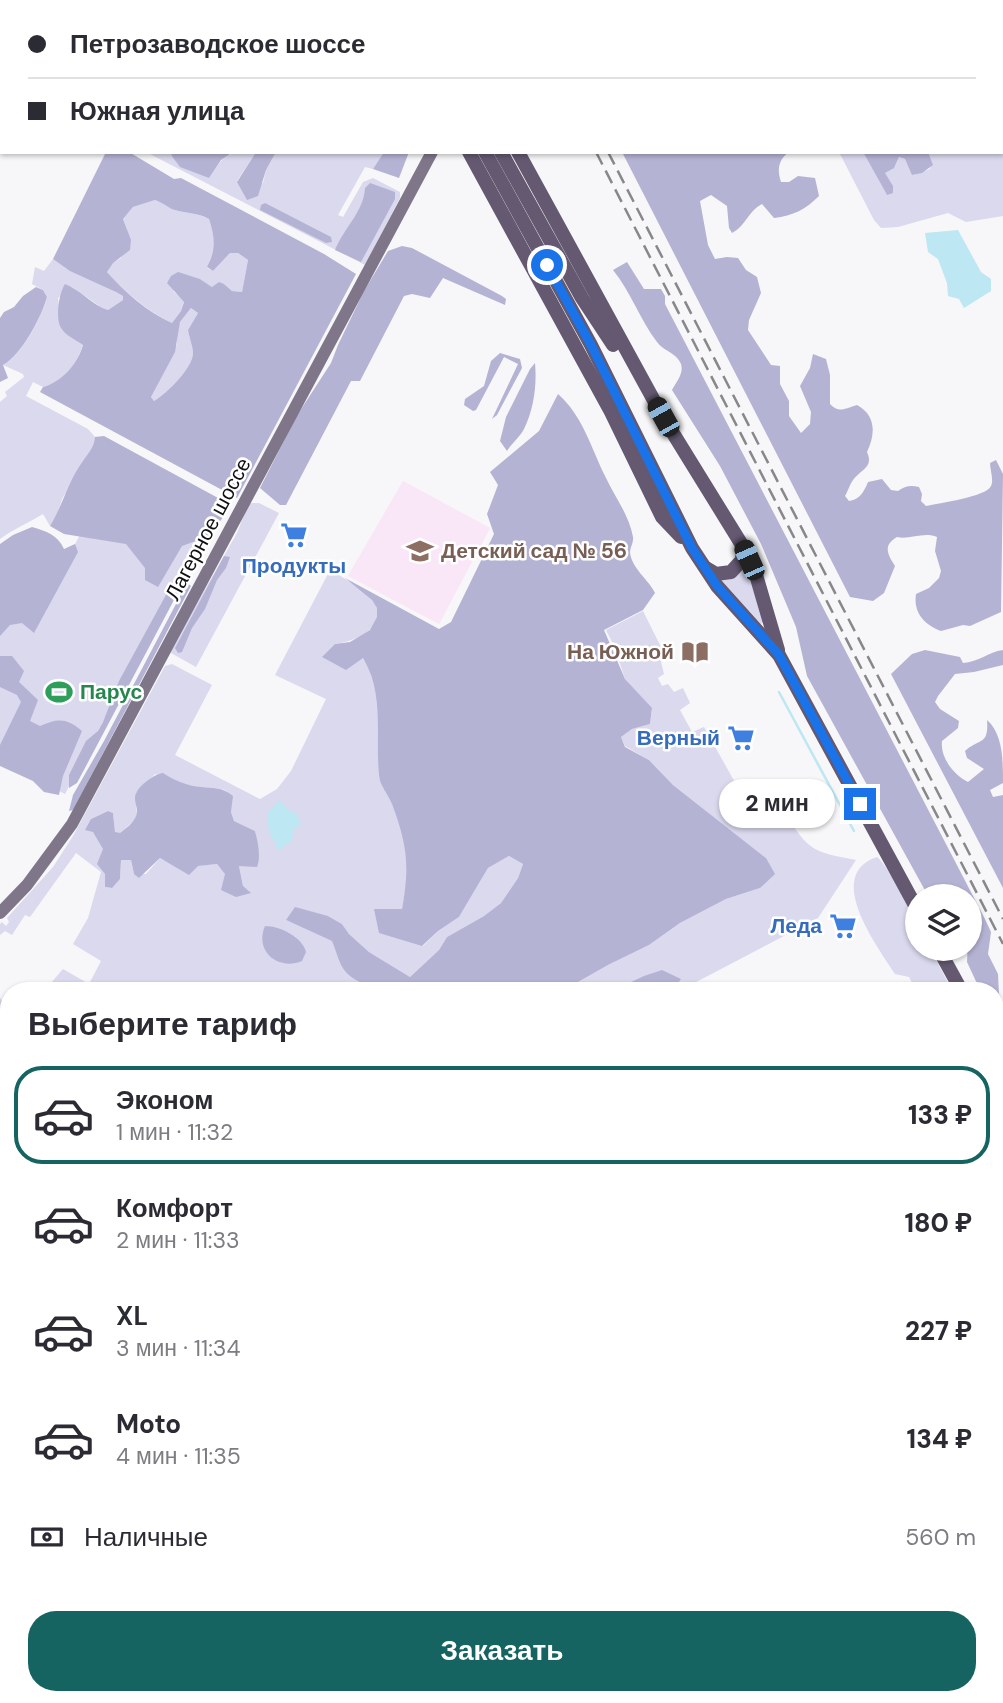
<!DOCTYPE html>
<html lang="ru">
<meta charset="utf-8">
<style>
body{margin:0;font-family:"DM Sans",sans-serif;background:#f2f2f3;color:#2b2b33;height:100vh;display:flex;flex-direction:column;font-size:26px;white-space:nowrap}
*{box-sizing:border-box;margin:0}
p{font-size:23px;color:#7c7c81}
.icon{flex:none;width:38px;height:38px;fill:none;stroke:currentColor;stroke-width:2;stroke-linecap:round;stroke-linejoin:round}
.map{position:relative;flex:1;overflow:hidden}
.drawer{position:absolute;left:0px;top:982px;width:1004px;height:723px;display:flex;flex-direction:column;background:#fff;border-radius:28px 28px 0 0;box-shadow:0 2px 5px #0004}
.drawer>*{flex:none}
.top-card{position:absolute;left:0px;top:0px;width:1004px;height:154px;box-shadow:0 2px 5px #0004;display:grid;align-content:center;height:154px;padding:0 28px;background:#fff}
.buttons{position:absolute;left:905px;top:884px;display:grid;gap:14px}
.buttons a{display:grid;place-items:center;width:77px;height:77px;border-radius:50%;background:#fff;box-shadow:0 2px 5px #0004;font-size:35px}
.end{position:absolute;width:32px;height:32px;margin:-16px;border:9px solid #1a73e8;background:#fff;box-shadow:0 0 0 4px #fff}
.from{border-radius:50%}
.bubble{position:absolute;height:49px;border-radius:24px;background:#fff;box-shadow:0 2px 5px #0004;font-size:23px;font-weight:800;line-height:49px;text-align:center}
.car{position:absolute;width:21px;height:42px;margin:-21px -10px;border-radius:9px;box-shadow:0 0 5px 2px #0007;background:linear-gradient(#222 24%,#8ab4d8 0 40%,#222 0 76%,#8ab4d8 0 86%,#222 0)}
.top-card b{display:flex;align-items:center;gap:24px;height:66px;font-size:26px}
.top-card b+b{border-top:2px solid #e1e1e2}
.top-card i{width:18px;height:18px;background:#2b2b33}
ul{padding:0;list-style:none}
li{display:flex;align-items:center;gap:21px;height:98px;margin:0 14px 10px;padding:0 14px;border:4px solid transparent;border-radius:28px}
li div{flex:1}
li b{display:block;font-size:26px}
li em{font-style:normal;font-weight:800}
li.selected{border-color:#156462}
li>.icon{width:63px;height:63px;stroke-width:1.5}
h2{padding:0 28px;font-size:32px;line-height:84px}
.pay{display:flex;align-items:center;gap:18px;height:77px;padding:0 28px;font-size:26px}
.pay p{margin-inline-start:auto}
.primary-button{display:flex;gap:14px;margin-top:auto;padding:14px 28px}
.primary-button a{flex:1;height:80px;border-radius:28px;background:#156462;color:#fff;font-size:28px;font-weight:800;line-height:80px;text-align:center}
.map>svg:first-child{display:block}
.industrial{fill:#fce7e9}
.education{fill:#f9e6f7}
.green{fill:#dad9ee;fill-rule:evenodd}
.forest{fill:#b5b3d4;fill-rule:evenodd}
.water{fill:#bde7f2}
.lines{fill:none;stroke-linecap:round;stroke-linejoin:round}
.stream{stroke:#bde7f2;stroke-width:2.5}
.secondary{stroke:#7f768a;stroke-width:12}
.primary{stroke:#645971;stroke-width:14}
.rail{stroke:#888789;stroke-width:2.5;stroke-dasharray:14 7;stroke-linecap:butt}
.route{stroke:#1a73e8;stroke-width:9}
.labels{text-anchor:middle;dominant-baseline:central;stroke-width:5;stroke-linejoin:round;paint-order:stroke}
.street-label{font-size:21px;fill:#101011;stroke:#fff}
.education-label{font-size:21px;font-weight:bold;fill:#785e54;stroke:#fff;text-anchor:start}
.shop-label{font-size:21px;font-weight:bold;fill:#366cbe;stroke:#fff;text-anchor:end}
.leisure-label{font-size:21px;font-weight:bold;fill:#27864d;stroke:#fff;text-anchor:start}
</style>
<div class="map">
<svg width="1003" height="1703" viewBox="0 0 1003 1703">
<rect width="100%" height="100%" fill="#f7f6f8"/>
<polygon class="industrial" points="1003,1515 1003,1703 774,1703 767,1696 996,1696 996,1522"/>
<polygon class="education" points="403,481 490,528 439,624 348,576"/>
<g class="green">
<polygon points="1003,78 1003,216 966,222 948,213 898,227 881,228 874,220 839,152 863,152 887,195 885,173 895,166 899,157 905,159 913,175 930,169 931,162 928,152 1003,152"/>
<path d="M146 152H176L171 156 209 178C225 154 226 152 256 152L237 181 263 183 266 170 276 152H384L373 169 365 167 338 215 343 217 363 182 373 178 400 192V198L365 265Z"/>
<path d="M155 200C164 202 171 209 175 210 187 214 197 212 209 219 216 241 215 247 207 268L213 271 230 253H238L248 260 242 292 232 291 224 284 212 287 200 279 173 291 184 301 181 311 172 323C146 310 126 293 107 272L112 263 121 258 127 229 123 219 133 207Z"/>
<path d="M53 259C75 274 100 282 123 296V300L108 310 101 307 72 287 58 298 62 330 83 344C78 363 63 382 43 387L33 382 26 396 88 429 95 437V444L62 499 58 512 50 526 43 514C28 523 12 530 0 539V402L7 396 5 392 24 377 23 374 3 365C22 354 41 319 47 297L43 290 32 284 35 267 44 271Z"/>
<path d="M191 308 198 313 188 330C189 337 193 347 193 353 193 368 166 394 154 401L151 397 177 344V332L180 322Z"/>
<polygon points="251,503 259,503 279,513 196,667 171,653 172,647 237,533 247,507"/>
<polygon points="87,521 184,537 200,545 184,577 180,575 65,794 0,760 0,623 35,622"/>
<polygon points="744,564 764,620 761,624 718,577"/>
<path d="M330 570C341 576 374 596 377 608 383 631 351 642 335 644L363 658 369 669 378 698 379 778 389 795 404 836 408 875 402 909 423 946 438 931 459 917 488 868 509 856 523 864 518 878 501 903 484 916 447 937 439 950 410 977 369 952 349 934 342 924 328 916 286 920 333 941C346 972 350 982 385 990H45L63 969 89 984 101 961 73 944 88 918 101 872 76 853 30 917 25 915 12 935 5 931 0 935V924L2 922 6 926 9 922 7 918 53 867 73 836 165 666 172 664 212 685 175 755 260 799 277 789 291 771 326 699 275 675ZM155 774C166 778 189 786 200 788 214 789 221 785 232 796L231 812 234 821 255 831 258 849 239 866 243 886 225 873 217 864C199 866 175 868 160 858L146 874H134L131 860H121L120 879 111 888 105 887V874L98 864 104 849 93 831 91 819 108 811 113 813 115 833H120L135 820 137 813 135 799 137 792Z"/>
<path d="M643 611 667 659 661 662 664 674 658 678 662 686 668 684 674 692 683 688 690 703 680 710 692 732 704 727 742 795 765 789C776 795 780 803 786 814 808 851 814 852 856 860L818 918 681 990H564L608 965 649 945 680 923 726 899 760 888 766 858 673 785 649 760 625 746 621 737 632 729 650 724 652 709 625 679 615 648 606 630Z"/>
<path d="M877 857C885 862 915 915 917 926 918 933 917 941 917 948L930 949 952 990H911L913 985 909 977 895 974C878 947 823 875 877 857Z"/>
<polygon points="0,998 9,1008 9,1080 0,1083"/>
<polygon points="996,1077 1003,1087 1003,1171 996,1158"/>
<polygon points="9,1243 9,1429 0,1402 0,1244"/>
</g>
<g class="forest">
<path d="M106 152H129L174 179 181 178 324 254 356 274 237 498 40 392 43 387C62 382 78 363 83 345 76 340 65 335 61 328 55 318 59 293 65 284 81 290 92 305 108 310L123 300V296L116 292 70 271 53 259ZM155 200C164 203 170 209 175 210 187 214 197 212 209 219 215 238 216 249 207 267L213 271 230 253H238L248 260 242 292 232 291 224 284 219 282 212 287 200 279 178 272 171 276 167 283 184 302 181 311 172 323C146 311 126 293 107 272L113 263 130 250 131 240 123 219 133 207ZM191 308 198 313 188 330C189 337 193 347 193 353 193 368 166 394 154 401L151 397 175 352 180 322Z"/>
<polygon points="176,152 233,152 221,160 209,178 180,167 171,155"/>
<polygon points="256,152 276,152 266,170 258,196 247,200 237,182"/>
<polygon points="384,152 409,152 399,178 373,169"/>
<path d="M622 152H789C778 160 777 170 781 182H789L798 176 815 178 819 196C806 209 793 216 774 218L762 204C748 211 746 226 732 233L729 228 727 206 711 195 700 201 708 245 715 259 727 257 738 258 746 270 757 277 761 293 749 320 748 330 771 365 780 366V384L789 401V416L801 433 810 424 811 412 800 386 810 368 813 354 826 359 830 375V404C839 414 846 408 857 405 877 416 875 435 867 452 874 468 861 469 853 480 850 484 848 491 845 496L849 501C859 500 864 492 868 482L882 479 891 490 898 491C905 486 910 485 919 487L922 494 921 501 926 506C939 503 986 497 991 486 994 480 990 470 990 463L996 460 1003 474 1001 612 970 626 963 625 941 631C925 625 913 613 916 594L929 588 939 578 941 571 935 551 937 537C924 531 910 540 897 537 883 545 887 554 895 566L884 593 873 601 850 597Z"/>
<polygon points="863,152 928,152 933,165 922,173 912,175 905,159 899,157 894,168 885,173 893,186 893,193 887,195"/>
<path d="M370 183 395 192V199L361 262 335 250C344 228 364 211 365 188Z"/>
<polygon points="265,203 331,237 332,242 326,243 260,210 261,205"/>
<polygon points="402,246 412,248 502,296 506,299 505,305 443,278 430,298 412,294 404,296 360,381 351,381 286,505 280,505 260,488 296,417 331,363 338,345 364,291 388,251"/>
<path d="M627 262 644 289H661L665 296V304L985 919 991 932 988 954 998 974 999 994 1003 1014 996 1020V990H980L967 962 970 896H928L927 894 807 676 796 627 761 544 720 466 672 390C676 382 684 374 681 364 676 352 663 351 657 342 640 320 631 292 613 270Z"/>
<path d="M36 287 43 290 47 297C41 318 22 354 3 365L8 378 0 382V318L4 312 14 307 23 296Z"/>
<polygon points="500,353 520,359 522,368 497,415 492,419 518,364 504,357 476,410 473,411 464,405 465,399 484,386 491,361"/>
<path d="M535 363C537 384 534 409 524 429 520 437 512 443 507 451L500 441 506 417 530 369Z"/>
<path d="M558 394C583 416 591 448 606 478 615 497 629 515 633 537 634 542 630 547 630 552 631 568 649 580 655 593L643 610 604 630 625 679 652 708 650 724 632 729 621 737 625 747 649 760 673 785 766 858 775 874 760 888 726 899 680 923 649 945 608 965 564 990H512L510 984 491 987 487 990C452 990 368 1000 345 971 339 964 336 950 332 941L286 920 295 907 328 916 342 924 349 934 369 952 410 977 439 950 447 937 484 916 501 903 518 878 523 864 509 856 488 868 459 917 438 931 422 946 379 933 374 909H402C410 866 407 844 392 804 388 794 379 784 379 775 375 734 385 695 363 658L346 670 322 657 335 644 350 642 370 630 377 617V608L372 600 345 578 439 629 451 622 494 534 487 514 498 485 490 472 539 431Z"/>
<path d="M104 436 231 505 205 544 193 542 182 546 158 587 145 580V568L126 544 64 534 50 526C63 505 68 481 83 461 89 452 94 448 95 437Z"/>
<path d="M32 527C46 531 58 535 64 549L75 544 78 552 34 633 22 623 10 625 0 636V544L13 535Z"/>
<polygon points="224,556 230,557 226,568 217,580 205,609 192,628 182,652 178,653 175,648"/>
<polygon points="178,579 183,583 77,783 69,788 69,775 86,741 98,731 103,722 119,681 173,582"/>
<polygon points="187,583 191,586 73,810 69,811 73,795 104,741"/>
<path d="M925 650 960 657 963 663C979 662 988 652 1003 650V665L974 672 955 674 938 696 935 702 940 709 959 721 958 728 942 741C940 758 954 775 968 782L984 769 967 758 965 751C979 738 989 746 987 720 1003 734 1003 760 1003 783L990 790 993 797 1003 795V888L891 674 912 654Z"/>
<path d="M0 656H12L24 671 19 682 38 700 30 721 40 726C58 718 67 718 82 731L63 776 59 795 44 792 33 781 0 766V745L21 702 17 695 0 687Z"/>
<path d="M163 773C173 780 188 786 201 787 214 789 221 786 233 796L231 812 234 821 255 831C258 842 261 857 257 867L239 866 243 886 251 893 236 897 221 890 225 874 217 864 198 866 189 875 160 858 139 878 134 874 131 860H121L120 879 112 888 105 887V874L97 864 103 849 93 832 85 830 91 819 108 811 113 813 115 832 120 833C126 828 133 824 136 816 139 809 135 806 135 799 134 788 154 774 163 773Z"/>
<path d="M265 926C280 926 302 937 306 952L302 961C278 971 254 951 265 926Z"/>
<polygon points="662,970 681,979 673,990 614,990 644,976"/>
</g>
<g class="water">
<polygon points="958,230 981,272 991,279 991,291 964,308 959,299 948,296 947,283 938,259 928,252 925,233"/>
<polygon points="280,800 287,809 297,814 301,825 293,829 292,842 286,844 279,851 269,832 267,814"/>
</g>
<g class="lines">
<polyline class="stream" points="779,692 854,831"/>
<polyline class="secondary" points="0,913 27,885 72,824 432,152"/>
<g class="primary">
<polyline points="389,0 391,2"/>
<polyline points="430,0 434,2"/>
<polyline points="499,2 502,0"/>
<polyline points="521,2 523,0"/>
<polyline points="469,152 611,412 662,517 681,537"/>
<polyline points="485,152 591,345 692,548 717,586 779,655 917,909"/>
<polyline points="501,152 582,298 613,345"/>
<polyline points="518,152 663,417 742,545 756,575 778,650"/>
<polyline points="706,568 716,574 731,572 742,560 743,547"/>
<polyline points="938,948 961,990"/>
<polyline points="996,1054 1003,1067"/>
</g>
<g class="rail">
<polyline points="518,0 519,2"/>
<polyline points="531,0 531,2"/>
<polyline points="596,152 1003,944"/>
<polyline points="608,152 1003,919"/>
</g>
</g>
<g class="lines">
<polyline class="route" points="547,265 591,345 692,548 717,586 779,655 860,804"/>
</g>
<defs>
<symbol id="supermarket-bare" viewBox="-9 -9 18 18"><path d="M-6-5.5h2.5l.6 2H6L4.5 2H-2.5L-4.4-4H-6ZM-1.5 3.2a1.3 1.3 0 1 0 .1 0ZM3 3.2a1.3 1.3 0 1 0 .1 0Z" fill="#3f7fe0" stroke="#fff" stroke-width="2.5" paint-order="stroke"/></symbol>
<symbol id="school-bare" viewBox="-9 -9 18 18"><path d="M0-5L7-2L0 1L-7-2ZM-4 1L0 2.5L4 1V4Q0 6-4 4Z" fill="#8d6e63" stroke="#fff" stroke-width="2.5" paint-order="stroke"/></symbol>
<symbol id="library-bare" viewBox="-9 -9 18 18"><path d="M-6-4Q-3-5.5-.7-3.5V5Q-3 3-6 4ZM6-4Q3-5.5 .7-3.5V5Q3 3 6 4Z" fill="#8d6e63" stroke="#fff" stroke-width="2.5" paint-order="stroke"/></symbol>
<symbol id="stadium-bare" viewBox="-9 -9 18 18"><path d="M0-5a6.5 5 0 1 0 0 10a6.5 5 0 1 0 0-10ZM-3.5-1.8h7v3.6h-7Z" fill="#2e9e5b" stroke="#fff" stroke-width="2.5" paint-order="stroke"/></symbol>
</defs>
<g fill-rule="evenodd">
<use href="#supermarket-bare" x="275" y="516" width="38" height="38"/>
<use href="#school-bare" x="401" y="532" width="38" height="38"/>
<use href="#library-bare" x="676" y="633" width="38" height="38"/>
<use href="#stadium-bare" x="40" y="673" width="38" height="38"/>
<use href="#supermarket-bare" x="722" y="719" width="38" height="38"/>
<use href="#supermarket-bare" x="824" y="907" width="38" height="38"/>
</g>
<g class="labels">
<g class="street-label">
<text transform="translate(208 529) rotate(-62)">Лагерное шоссе</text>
</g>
<g class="education-label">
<text x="441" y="551">Детский сад № 56</text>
<text x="674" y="652" text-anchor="end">На Южной</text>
</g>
<g class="shop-label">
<text x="294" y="566" text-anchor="middle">Продукты</text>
<text x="720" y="738">Верный</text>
<text x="822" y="926">Леда</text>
</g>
<g class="leisure-label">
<text x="80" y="692">Парус</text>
</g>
</g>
</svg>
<div class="buttons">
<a><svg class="icon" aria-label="layers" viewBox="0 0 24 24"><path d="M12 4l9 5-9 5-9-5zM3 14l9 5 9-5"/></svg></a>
</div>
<i class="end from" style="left:547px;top:265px"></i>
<i class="end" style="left:860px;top:804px"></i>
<div class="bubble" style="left:719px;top:779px;width:116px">2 мин</div>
<i class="car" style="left:663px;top:417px;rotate:331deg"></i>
<i class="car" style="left:749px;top:560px;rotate:336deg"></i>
<div class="top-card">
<b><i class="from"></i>Петрозаводское шоссе</b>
<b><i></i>Южная улица</b>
</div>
<section class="drawer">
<h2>Выберите тариф</h2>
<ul>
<li class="selected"><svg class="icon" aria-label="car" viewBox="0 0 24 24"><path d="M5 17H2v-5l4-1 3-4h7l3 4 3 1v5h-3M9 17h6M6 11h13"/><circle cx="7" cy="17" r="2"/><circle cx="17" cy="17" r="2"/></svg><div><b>Эконом</b><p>1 мин · 11:32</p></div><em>133 ₽</em></li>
<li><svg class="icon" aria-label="car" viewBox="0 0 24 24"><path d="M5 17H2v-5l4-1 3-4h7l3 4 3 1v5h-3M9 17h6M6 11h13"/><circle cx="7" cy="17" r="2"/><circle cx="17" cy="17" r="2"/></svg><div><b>Комфорт</b><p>2 мин · 11:33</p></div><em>180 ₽</em></li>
<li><svg class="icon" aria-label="car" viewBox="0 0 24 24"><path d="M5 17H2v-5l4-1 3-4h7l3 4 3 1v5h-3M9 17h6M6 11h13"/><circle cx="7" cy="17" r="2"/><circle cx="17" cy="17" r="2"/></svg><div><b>XL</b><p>3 мин · 11:34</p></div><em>227 ₽</em></li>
<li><svg class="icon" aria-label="car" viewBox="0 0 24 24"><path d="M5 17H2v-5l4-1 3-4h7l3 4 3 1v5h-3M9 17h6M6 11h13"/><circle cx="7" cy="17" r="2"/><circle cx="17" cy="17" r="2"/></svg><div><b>Moto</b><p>4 мин · 11:35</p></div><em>134 ₽</em></li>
</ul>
<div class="pay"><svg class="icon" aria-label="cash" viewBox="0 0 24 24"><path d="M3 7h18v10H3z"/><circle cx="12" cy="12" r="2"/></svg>Наличные<p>560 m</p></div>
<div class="primary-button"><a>Заказать</a></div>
</section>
</div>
